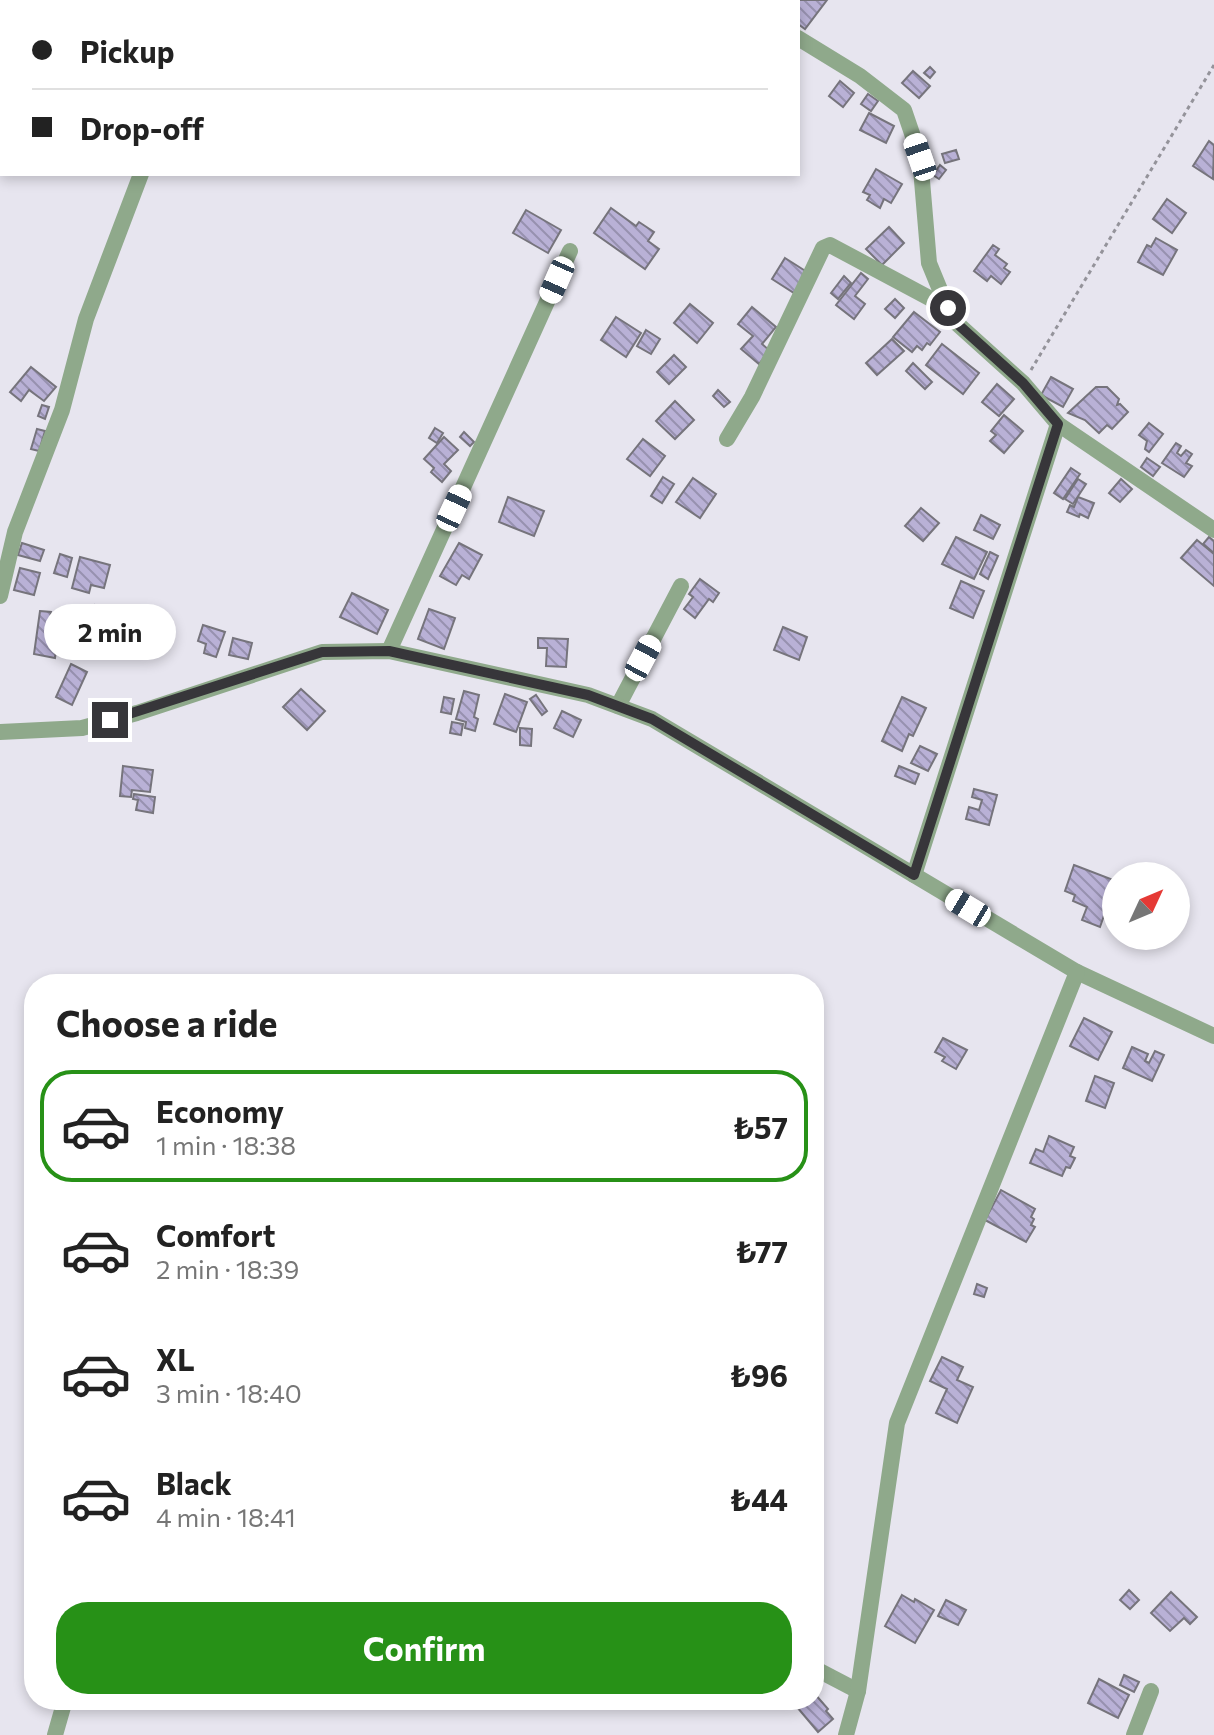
<!DOCTYPE html>
<meta charset="utf-8">
<style>
body{margin:0;font-family:Commissioner,sans-serif;background:#f6f6f6;color:#222;height:100vh;display:flex;flex-direction:column;font-size:30px;white-space:nowrap}
*{box-sizing:border-box;margin:0}
p{font-size:26px;color:#767676}
.icon{flex:none;width:44px;height:44px;fill:none;stroke:currentColor;stroke-width:2;stroke-linecap:round;stroke-linejoin:round}
.map{position:relative;flex:1;overflow:hidden}
.sheet{position:absolute;left:24px;top:974px;width:800px;height:736px;display:flex;flex-direction:column;background:#fff;border-radius:32px;box-shadow:0 4px 12px #0003}
.sheet>*{flex:none}
.hud{position:absolute;left:0px;top:0px;width:800px;height:176px;box-shadow:0 4px 12px #0003;display:grid;align-content:center;height:176px;padding:0 32px;background:#fff}
.needle{width:52px;rotate:46deg}
.tools{position:absolute;left:1102px;top:862px;display:grid;gap:16px}
.tools a{display:grid;place-items:center;width:88px;height:88px;border-radius:50%;background:#fff;box-shadow:0 4px 12px #0003;font-size:40px}
.end{position:absolute;width:36px;height:36px;margin:-18px;border:10px solid #37363a;background:#fff;box-shadow:0 0 0 4px #fff}
.from{border-radius:50%}
.bubble{position:absolute;height:56px;border-radius:28px;background:#fff;box-shadow:0 4px 12px #0003;font-size:26px;font-weight:700;line-height:56px;text-align:center}
.car{position:absolute;width:24px;height:48px;margin:-24px -12px;border-radius:10px;box-shadow:0 0 6px 2px #0007;background:linear-gradient(#fff 24%,#345 0 40%,#fff 0 76%,#345 0 86%,#fff 0)}
.hud b{display:flex;align-items:center;gap:28px;height:76px;font-size:30px}
.hud b+b{border-top:2px solid #e0e0e0}
.hud i{width:20px;height:20px;background:#222}
ul{padding:0;list-style:none}
li{display:flex;align-items:center;gap:24px;height:112px;margin:0 16px 12px;padding:0 16px;border:4px solid transparent;border-radius:32px}
li div{flex:1}
li b{display:block;font-size:30px}
li em{font-style:normal;font-weight:700}
li.current{border-color:#279117}
li>.icon{width:72px;height:72px;stroke-width:1.5}
h2{padding:0 32px;font-size:36px;line-height:96px}
.button{display:flex;gap:16px;margin-top:auto;padding:16px 32px}
.button a{flex:1;height:92px;border-radius:32px;background:#279117;color:#fff;font-size:32px;font-weight:700;line-height:92px;text-align:center}
.map>svg:first-child{display:block}
.building{fill:url(#building-back-hatch);stroke:#76747c;stroke-width:2}
.lines{fill:none;stroke-linecap:round;stroke-linejoin:round}
.path{stroke:#94939a;stroke-width:3;stroke-dasharray:4 4;stroke-linecap:butt}
.street{stroke:#8fa98b;stroke-width:16}
.route{stroke:#37363a;stroke-width:10}
</style>
<div class="map">
<svg width="1214" height="1735" viewBox="0 0 1214 1735">
<defs>
<pattern id="building-back-hatch" width="6" height="6" patternUnits="userSpaceOnUse" patternTransform="scale(2)"><rect width="6" height="6" fill="#b9b1d6"/><path d="M-1 5l2 2M0 0l6 6M5-1l2 2" fill="none" stroke="#9791af"/></pattern>
</defs>
<rect width="100%" height="100%" fill="#e7e5ef"/>
<g class="building">
<polygon points="775,0 827,0 805,29 798,24 798,2 773,2"/>
<polygon points="930,67 935,72 930,78 924,73"/>
<polygon points="913,71 930,86 919,98 902,83"/>
<polygon points="840,81 854,93 843,107 829,96"/>
<polygon points="868,94 878,101 871,111 861,104"/>
<polygon points="869,113 894,126 886,143 860,130"/>
<polygon points="1209,141 1214,145 1213,179 1193,166"/>
<polygon points="956,150 959,159 945,163 942,154"/>
<polygon points="940,165 946,170 939,179 933,175"/>
<polygon points="876,169 902,184 891,203 884,199 880,208 867,200 870,195 863,192"/>
<polygon points="1167,199 1186,213 1172,233 1153,219"/>
<polygon points="611,208 636,226 639,222 654,232 648,241 659,249 645,269 594,233"/>
<polygon points="526,210 561,230 548,253 513,233"/>
<polygon points="889,227 904,243 882,265 866,249"/>
<polygon points="1156,238 1177,250 1163,275 1138,262 1147,245 1151,247"/>
<polygon points="993,245 999,249 995,255 1007,264 1004,268 1010,272 1001,284 991,276 987,281 974,271"/>
<polygon points="785,258 807,272 794,293 772,279"/>
<polygon points="861,273 868,279 855,296 865,304 854,319 836,305"/>
<polygon points="844,276 851,283 838,299 831,293"/>
<polygon points="895,299 904,308 895,318 885,309"/>
<polygon points="690,304 713,323 697,343 674,323"/>
<polygon points="752,307 776,327 762,344 770,351 759,364 741,349 753,336 738,324"/>
<polygon points="914,312 940,332 930,345 927,343 922,350 917,346 912,352 893,337"/>
<polygon points="616,317 641,333 626,357 601,340"/>
<polygon points="646,330 660,339 651,354 637,346"/>
<polygon points="892,339 904,351 877,375 866,363"/>
<polygon points="942,344 979,373 963,394 926,365"/>
<polygon points="674,355 686,367 669,384 657,372"/>
<polygon points="913,363 932,382 925,389 906,371"/>
<polygon points="31,367 56,387 44,401 29,390 21,401 10,392"/>
<polygon points="1051,377 1073,389 1063,407 1041,395"/>
<polygon points="997,384 1014,399 999,416 982,402"/>
<polygon points="1096,387 1107,387 1119,399 1117,405 1120,404 1128,412 1112,429 1107,425 1099,433 1085,420 1068,413"/>
<polygon points="718,390 730,402 724,407 713,396"/>
<polygon points="675,401 694,420 675,439 656,421"/>
<polygon points="42,405 49,407 45,419 38,416"/>
<polygon points="1004,415 1023,431 1004,453 990,441 996,435 991,431"/>
<polygon points="1149,423 1163,434 1149,452 1145,449 1147,441 1139,435"/>
<polygon points="435,428 443,433 437,443 429,438"/>
<polygon points="37,429 45,431 39,451 31,449"/>
<polygon points="464,432 474,442 470,446 460,437"/>
<polygon points="444,437 458,450 444,464 451,471 442,482 431,472 434,468 424,459"/>
<polygon points="643,439 665,456 650,476 627,459"/>
<polygon points="1176,443 1181,446 1177,453 1181,456 1186,450 1192,454 1186,463 1192,466 1184,477 1162,463"/>
<polygon points="1147,458 1160,467 1153,476 1141,467"/>
<polygon points="1071,468 1080,474 1063,499 1054,493"/>
<polygon points="663,477 674,484 662,503 651,496"/>
<polygon points="693,478 716,494 700,518 676,502"/>
<polygon points="1078,479 1086,484 1073,504 1065,499"/>
<polygon points="1121,479 1132,489 1120,502 1109,493"/>
<polygon points="508,497 544,511 534,536 499,522"/>
<polygon points="1078,497 1094,503 1088,518 1080,514 1079,517 1067,512 1070,505 1074,507"/>
<polygon points="921,508 939,523 923,541 905,526"/>
<polygon points="981,515 1000,525 993,539 974,530"/>
<polygon points="956,537 987,552 974,579 942,564"/>
<polygon points="1209,537 1214,541 1214,553 1203,544"/>
<polygon points="1197,540 1214,554 1214,586 1181,558"/>
<polygon points="22,543 44,550 40,561 18,555"/>
<polygon points="459,543 482,555 469,579 462,575 456,585 440,576"/>
<polygon points="990,552 998,556 988,579 980,574"/>
<polygon points="60,554 72,558 67,577 54,573"/>
<polygon points="80,557 110,565 104,588 91,585 89,593 72,588"/>
<polygon points="20,568 40,573 34,595 14,590"/>
<polygon points="700,579 719,593 713,602 709,599 695,618 684,609 693,597 689,594"/>
<polygon points="961,581 984,591 973,618 950,608"/>
<polygon points="352,593 388,610 377,634 340,617"/>
<polygon points="95,605 119,618 106,641 83,628"/>
<polygon points="429,609 455,618 444,649 418,639"/>
<polygon points="40,611 51,612 50,620 60,622 55,658 34,654"/>
<polygon points="203,625 225,632 216,657 204,653 206,644 198,641"/>
<polygon points="783,627 807,637 799,660 774,650"/>
<polygon points="233,638 252,643 248,659 229,655"/>
<polygon points="538,638 568,639 566,667 546,666 547,648 538,648"/>
<polygon points="71,664 87,672 72,705 56,697"/>
<polygon points="301,689 325,711 307,730 283,707"/>
<polygon points="464,691 479,695 474,717 478,719 475,731 465,728 466,722 456,719"/>
<polygon points="505,694 527,702 516,732 494,724"/>
<polygon points="536,695 547,711 542,715 530,699"/>
<polygon points="444,697 454,699 451,714 441,712"/>
<polygon points="902,697 926,708 913,736 909,734 902,751 882,741"/>
<polygon points="562,711 581,720 573,737 554,728"/>
<polygon points="452,722 463,724 461,735 450,733"/>
<polygon points="520,728 532,729 531,746 520,745"/>
<polygon points="920,746 937,754 928,771 911,763"/>
<polygon points="123,766 153,770 150,792 132,790 131,797 120,796"/>
<polygon points="899,766 919,774 915,784 895,776"/>
<polygon points="974,789 997,795 989,825 966,819 969,807 979,810 982,800 972,797"/>
<polygon points="134,794 155,797 153,813 136,810 138,800 133,799"/>
<polygon points="1074,865 1116,881 1100,927 1082,920 1087,907 1073,901 1075,895 1065,891"/>
<polygon points="1084,1018 1112,1032 1098,1060 1070,1046"/>
<polygon points="943,1038 967,1050 956,1069 942,1061 945,1057 935,1052"/>
<polygon points="1132,1047 1148,1054 1145,1061 1149,1063 1155,1051 1164,1055 1152,1081 1123,1068"/>
<polygon points="1095,1076 1114,1083 1105,1108 1086,1101"/>
<polygon points="1049,1136 1074,1147 1070,1156 1075,1158 1070,1168 1066,1167 1062,1176 1030,1163 1036,1149 1043,1152"/>
<polygon points="1001,1190 1035,1209 1031,1217 1034,1219 1031,1225 1035,1227 1026,1242 985,1220"/>
<polygon points="977,1284 987,1288 984,1297 974,1294"/>
<polygon points="942,1357 963,1367 957,1380 973,1387 957,1423 936,1413 947,1389 930,1381"/>
<polygon points="1129,1590 1139,1600 1130,1609 1120,1600"/>
<polygon points="1171,1592 1197,1617 1190,1624 1184,1618 1170,1631 1151,1613"/>
<polygon points="902,1595 914,1602 915,1599 934,1610 915,1643 885,1626"/>
<polygon points="946,1600 966,1610 958,1625 938,1616"/>
<polygon points="1124,1675 1139,1682 1134,1692 1120,1685"/>
<polygon points="1099,1679 1129,1695 1118,1718 1088,1703"/>
<polygon points="814,1693 828,1709 826,1711 833,1719 818,1732 797,1707 805,1700 814,1700"/>
</g>
<g class="lines">
<polyline class="path" points="1031,370 1214,65"/>
<g class="street">
<polyline points="735,0 738,2"/>
<polyline points="193,2 194,0"/>
<polyline points="452,2 453,0"/>
<polyline points="798,38 860,76 904,110 920,157 929,263 952,319 1023,383 1058,424 1214,530"/>
<polyline points="727,439 752,397 823,248 830,245 948,308"/>
<polyline points="0,596 15,532 62,410 86,319 141,174"/>
<polyline points="389,651 570,251"/>
<polyline points="618,706 681,586"/>
<polyline points="0,732 82,728 137,713 322,652 389,651 588,695 652,719 1077,972 1214,1036"/>
<polyline points="914,875 1058,424"/>
<polyline points="814,1668 858,1691"/>
<polyline points="55,1735 65,1700"/>
<polyline points="846,1735 858,1691 897,1423 1077,972"/>
<polyline points="1134,1735 1151,1691"/>
</g>
</g>
<g class="lines">
<polyline class="route" points="110,720 322,652 389,651 588,695 652,719 914,875 1058,424 1023,383 952,319 948,308"/>
</g>
</svg>
<div class="tools">
<a><svg class="needle" viewBox="-14 -14 28 28"><path d="M0-13l5 13h-10z" fill="#e53935"/><path d="M0 13l5-13h-10z" fill="#767676"/></svg></a>
</div>
<i class="end from" style="left:948px;top:308px"></i>
<i class="end" style="left:110px;top:720px"></i>
<div class="bubble" style="left:44px;top:604px;width:132px">2 min</div>
<i class="car" style="left:920px;top:157px;rotate:341deg"></i>
<i class="car" style="left:557px;top:280px;rotate:204deg"></i>
<i class="car" style="left:454px;top:508px;rotate:25deg"></i>
<i class="car" style="left:643px;top:658px;rotate:28deg"></i>
<i class="car" style="left:968px;top:908px;rotate:301deg"></i>
<div class="hud">
<b><i class="from"></i>Pickup</b>
<b><i></i>Drop-off</b>
</div>
<section class="sheet">
<h2>Choose a ride</h2>
<ul>
<li class="current"><svg class="icon" aria-label="car" viewBox="0 0 24 24"><path d="M5 17H2v-5l4-1 3-4h7l3 4 3 1v5h-3M9 17h6M6 11h13"/><circle cx="7" cy="17" r="2"/><circle cx="17" cy="17" r="2"/></svg><div><b>Economy</b><p>1 min · 18:38</p></div><em>₺57</em></li>
<li><svg class="icon" aria-label="car" viewBox="0 0 24 24"><path d="M5 17H2v-5l4-1 3-4h7l3 4 3 1v5h-3M9 17h6M6 11h13"/><circle cx="7" cy="17" r="2"/><circle cx="17" cy="17" r="2"/></svg><div><b>Comfort</b><p>2 min · 18:39</p></div><em>₺77</em></li>
<li><svg class="icon" aria-label="car" viewBox="0 0 24 24"><path d="M5 17H2v-5l4-1 3-4h7l3 4 3 1v5h-3M9 17h6M6 11h13"/><circle cx="7" cy="17" r="2"/><circle cx="17" cy="17" r="2"/></svg><div><b>XL</b><p>3 min · 18:40</p></div><em>₺96</em></li>
<li><svg class="icon" aria-label="car" viewBox="0 0 24 24"><path d="M5 17H2v-5l4-1 3-4h7l3 4 3 1v5h-3M9 17h6M6 11h13"/><circle cx="7" cy="17" r="2"/><circle cx="17" cy="17" r="2"/></svg><div><b>Black</b><p>4 min · 18:41</p></div><em>₺44</em></li>
</ul>
<div class="button"><a>Confirm</a></div>
</section>
</div>
